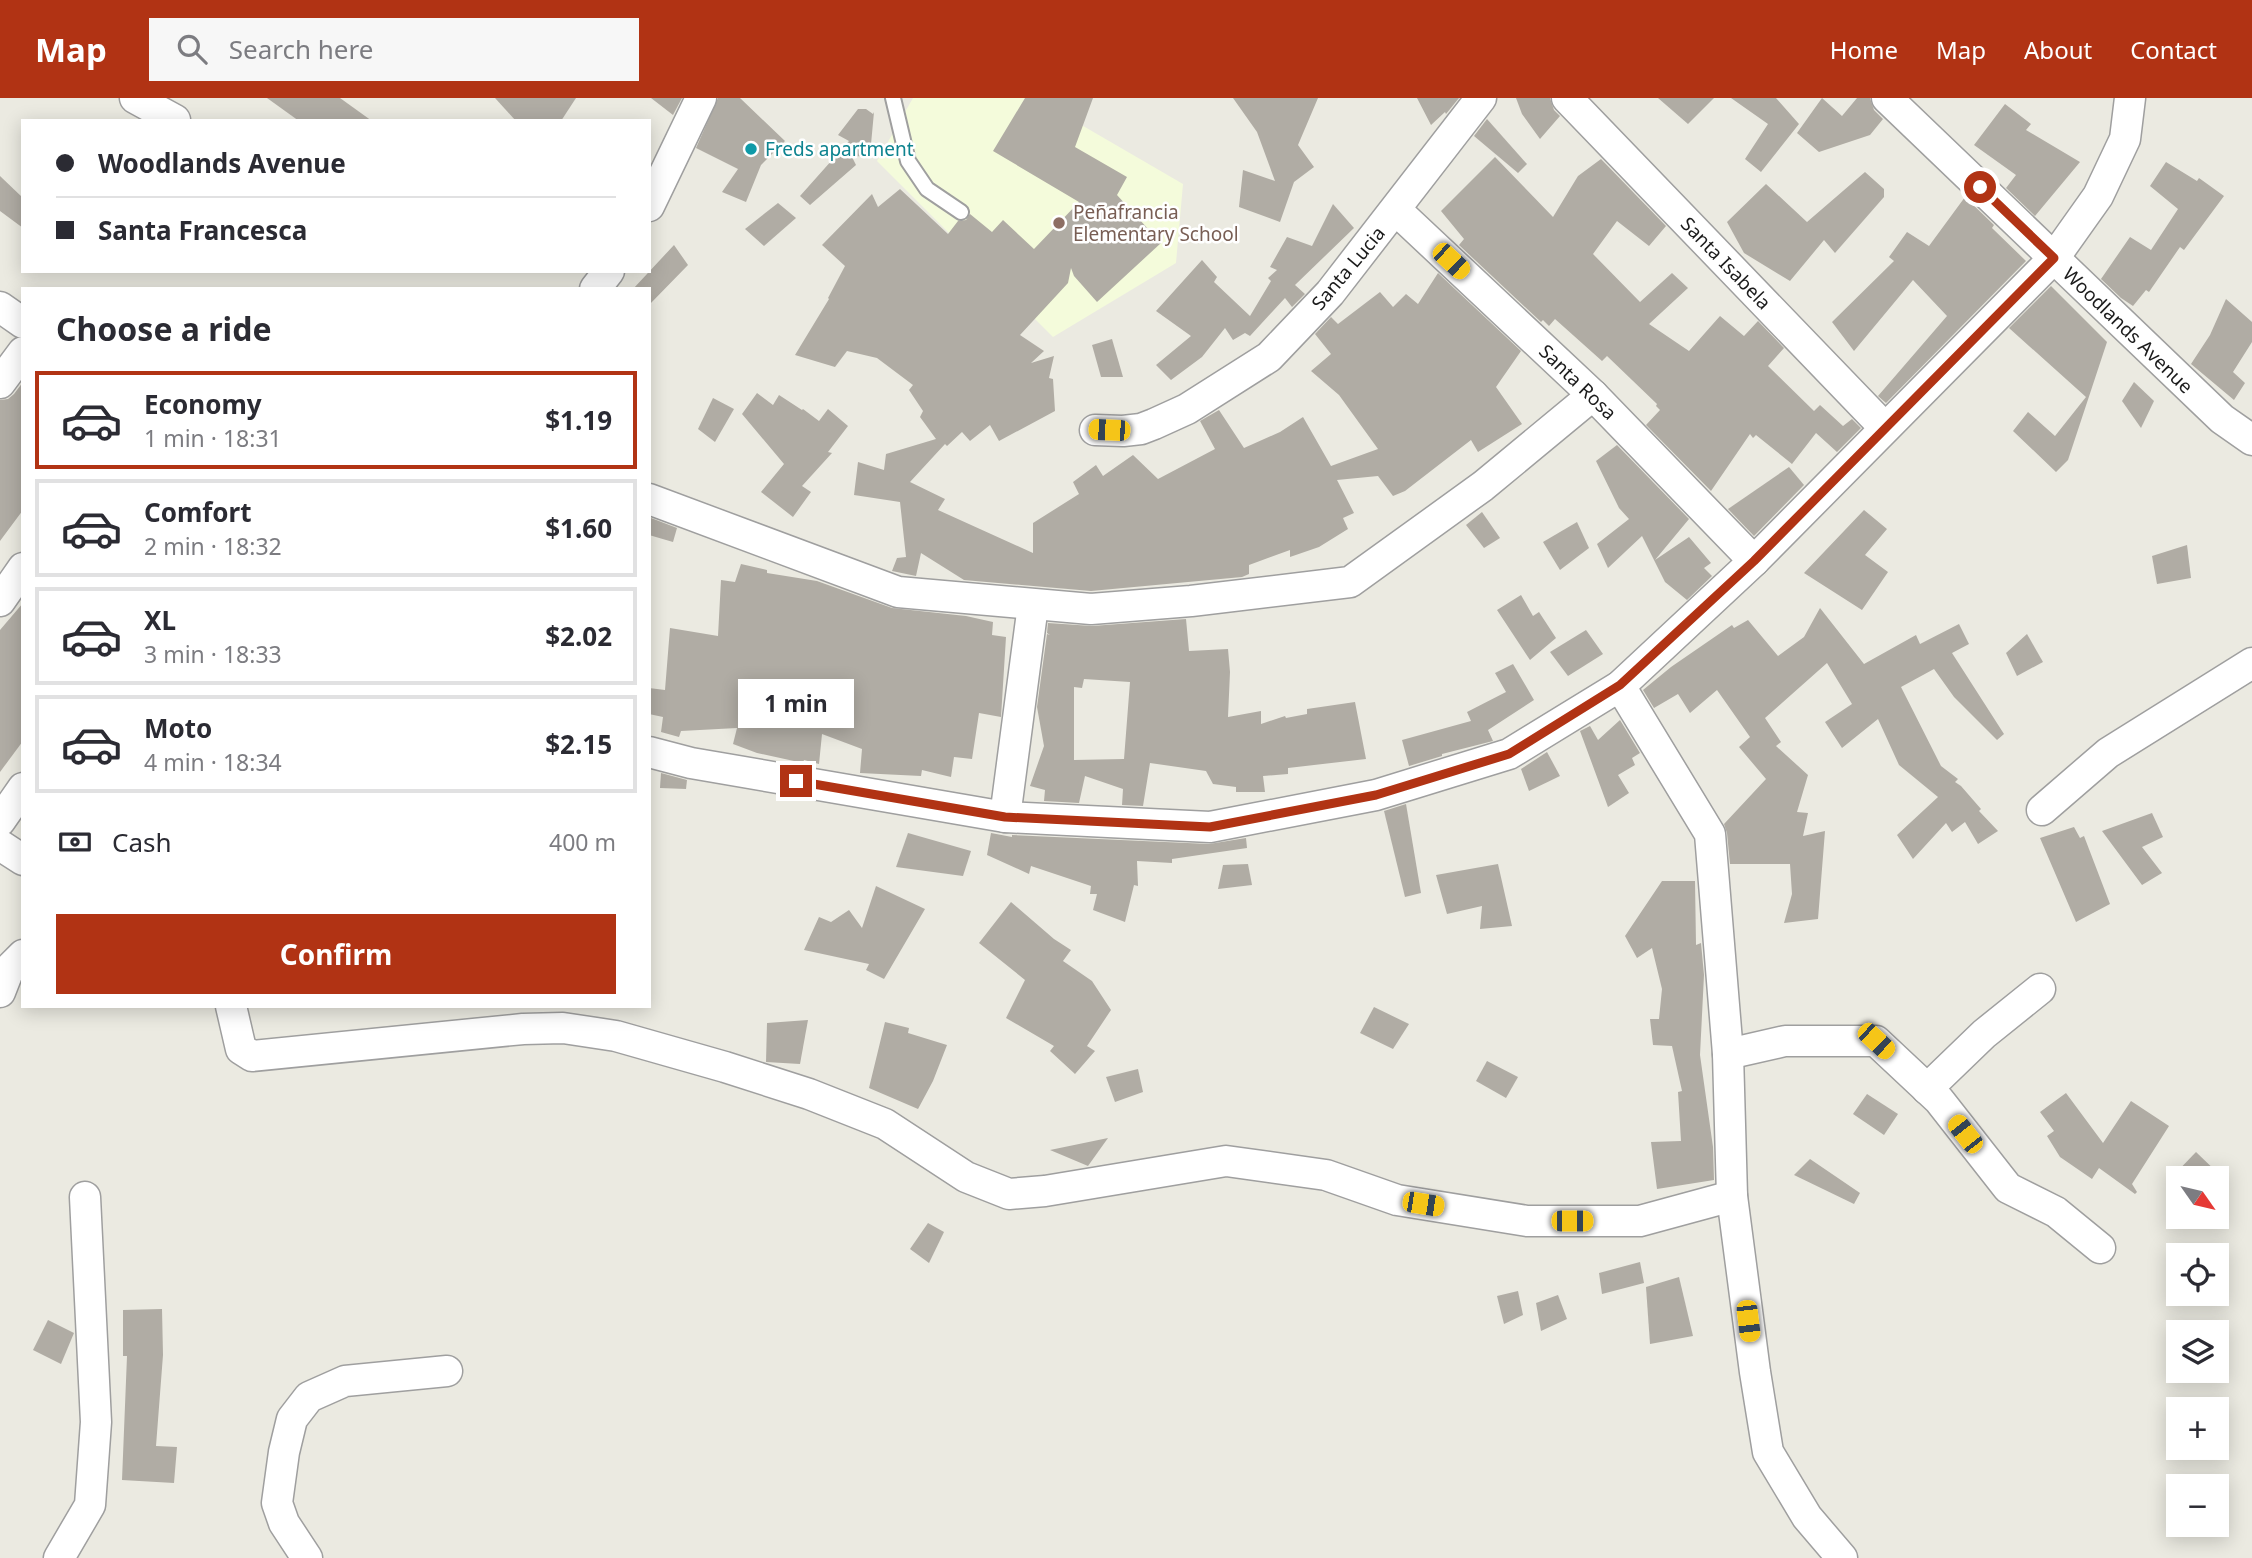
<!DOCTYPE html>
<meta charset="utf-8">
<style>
body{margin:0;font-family:"Noto Sans",sans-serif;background:#f7f7f7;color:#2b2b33;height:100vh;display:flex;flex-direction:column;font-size:26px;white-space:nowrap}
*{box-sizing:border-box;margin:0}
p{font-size:23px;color:#7c7c81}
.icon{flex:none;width:38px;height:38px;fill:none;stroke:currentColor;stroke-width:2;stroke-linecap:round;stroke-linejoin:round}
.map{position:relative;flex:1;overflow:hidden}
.panel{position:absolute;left:21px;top:189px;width:630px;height:721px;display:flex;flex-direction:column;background:#fff;border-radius:0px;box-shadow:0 4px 18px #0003}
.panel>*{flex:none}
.guide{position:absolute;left:21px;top:21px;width:630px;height:154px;border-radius:0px;box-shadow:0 4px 18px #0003;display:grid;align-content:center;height:154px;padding:0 35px;background:#fff}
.needle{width:46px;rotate:124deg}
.controls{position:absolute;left:2166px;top:1068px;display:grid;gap:14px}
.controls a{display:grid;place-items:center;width:63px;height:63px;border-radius:0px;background:#fff;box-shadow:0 4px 18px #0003;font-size:35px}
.end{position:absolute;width:32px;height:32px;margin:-16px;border:9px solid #b13314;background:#fff;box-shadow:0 0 0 4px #fff}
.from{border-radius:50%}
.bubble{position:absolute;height:49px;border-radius:0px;background:#fff;box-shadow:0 4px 18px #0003;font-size:23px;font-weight:700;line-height:49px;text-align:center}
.car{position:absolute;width:21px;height:42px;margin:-21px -10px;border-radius:9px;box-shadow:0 0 5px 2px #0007;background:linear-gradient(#f5c518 24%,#345 0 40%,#f5c518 0 76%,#345 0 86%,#f5c518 0)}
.guide b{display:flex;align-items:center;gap:24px;height:66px;font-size:26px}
.guide b+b{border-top:2px solid #e1e1e2}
.guide i{width:18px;height:18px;background:#2b2b33}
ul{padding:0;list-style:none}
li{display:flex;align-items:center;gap:21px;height:98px;margin:0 14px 10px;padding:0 21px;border:4px solid #e1e1e2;border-radius:0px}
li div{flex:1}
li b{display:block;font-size:26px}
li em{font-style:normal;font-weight:700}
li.active{border-color:#b13314}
li>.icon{width:63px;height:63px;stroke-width:1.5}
h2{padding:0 35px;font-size:32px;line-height:84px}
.pay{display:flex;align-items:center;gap:18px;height:77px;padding:0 35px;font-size:26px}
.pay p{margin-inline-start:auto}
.primary-button{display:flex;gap:14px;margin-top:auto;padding:14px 35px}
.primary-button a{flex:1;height:80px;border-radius:0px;background:#b13314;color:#fff;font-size:28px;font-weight:700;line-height:80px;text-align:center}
header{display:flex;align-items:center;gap:42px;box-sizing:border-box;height:98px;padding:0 35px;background:#b13314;color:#fff}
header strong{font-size:33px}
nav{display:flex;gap:38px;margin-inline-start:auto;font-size:24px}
.search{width:490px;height:63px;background:#f7f7f7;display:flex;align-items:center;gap:18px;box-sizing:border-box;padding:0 24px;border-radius:0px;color:#7c7c81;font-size:26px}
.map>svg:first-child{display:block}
.education{fill:#f4fbdb}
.building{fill:#b0aca4;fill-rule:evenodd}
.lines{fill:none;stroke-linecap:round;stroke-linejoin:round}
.service-casing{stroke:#9f9f9f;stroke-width:18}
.minor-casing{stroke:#9f9f9f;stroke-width:33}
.service{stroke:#fff;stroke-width:14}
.minor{stroke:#fff;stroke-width:30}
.route{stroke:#b13314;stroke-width:9}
.culture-dot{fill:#0f9aa8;stroke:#fff;stroke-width:2.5}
.education-dot{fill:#8d6e63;stroke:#fff;stroke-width:2.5}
.labels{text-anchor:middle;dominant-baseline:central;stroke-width:5;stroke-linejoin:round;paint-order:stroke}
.culture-label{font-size:19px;fill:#0d838f;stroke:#fff;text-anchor:start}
.education-label{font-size:19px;fill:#785e54;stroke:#fff;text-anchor:start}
.street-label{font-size:19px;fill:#1b1b1b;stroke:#fff}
</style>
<header>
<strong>Map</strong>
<div class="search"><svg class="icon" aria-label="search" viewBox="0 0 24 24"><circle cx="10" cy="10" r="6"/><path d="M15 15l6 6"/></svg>Search here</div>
<nav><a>Home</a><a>Map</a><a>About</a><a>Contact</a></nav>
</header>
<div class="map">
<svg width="2252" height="1460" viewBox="0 0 2252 1460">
<rect width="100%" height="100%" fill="#ebeae1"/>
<polygon class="education" points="913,0 1035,0 1183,86 1176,165 1053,239 877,63"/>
<g class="building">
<polygon points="267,0 340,0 372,23 299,23"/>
<polygon points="495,0 576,0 561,23 516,23"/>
<polygon points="651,0 682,0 673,17"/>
<polygon points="718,0 740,0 785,43 761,67 746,104 722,94 738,71 696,50"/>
<polygon points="1025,0 1093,0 1075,49 1127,79 1117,97 1161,145 1097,204 1074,178 1071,170 1068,185 1020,237 1044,253 1031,265 1054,258 1049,280 1053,281 1055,313 999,343 990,327 970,343 962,334 947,348 945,346 910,384 945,401 938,412 1033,455 1033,425 1079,396 1073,384 1096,367 1103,378 1133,357 1158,381 1215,351 1200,323 1219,312 1244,350 1280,334 1303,319 1331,368 1378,351 1339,297 1311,273 1331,256 1315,236 1331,219 1338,226 1380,194 1393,209 1406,196 1418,206 1438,175 1521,253 1496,289 1522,326 1478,354 1471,342 1405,393 1393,398 1378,378 1337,382 1354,415 1343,420 1348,431 1319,449 1290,459 1290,452 1249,467 1249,476 1242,479 1091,493 964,482 921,455 916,478 892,473 897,460 906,459 900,404 854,397 858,364 884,372 886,356 936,341 920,319 923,313 909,292 913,287 877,260 847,253 835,269 795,257 829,201 828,200 845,168 822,147 872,96 878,109 900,91 948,136 958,123 966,122 970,116 992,134 1003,122 1034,151 1079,104 993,53"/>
<polygon points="1233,0 1318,0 1298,47 1314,69 1294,84 1280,124 1239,109 1243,72 1275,83 1257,34"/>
<polygon points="1417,0 1459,0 1446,16 1445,14 1431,27"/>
<polygon points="1516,0 1550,0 1554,12 1560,18 1540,41 1522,16"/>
<polygon points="1658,0 1714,0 1688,26"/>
<polygon points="1731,0 1776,0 1799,26 1761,74 1745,61 1768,26"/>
<polygon points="1822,0 1842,18 1857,0 1870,0 1874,12 1883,21 1870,37 1819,54 1797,35"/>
<polygon points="2005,6 2031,26 2026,32 2080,64 2035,118 2006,90 2016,77 1974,47"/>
<polygon points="858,11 866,11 873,16 874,14 870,57 852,59 856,67 810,107 800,98 849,43 838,37"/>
<polygon points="1487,21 1527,66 1518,75 1474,38"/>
<polygon points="1495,59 1553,119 1578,78 1601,61 1666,128 1649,148 1617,123 1593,156 1640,204 1672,175 1688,190 1649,226 1689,253 1720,218 1744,238 1758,223 1784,250 1768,268 1814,313 1820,307 1843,328 1852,321 1861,330 1837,354 1816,335 1792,366 1756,337 1753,340 1750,336 1711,393 1646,327 1660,312 1656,308 1657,306 1607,258 1602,263 1555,221 1549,228 1543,222 1541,224 1459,147 1464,141 1441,113"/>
<polygon points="2166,64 2197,83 2199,80 2224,98 2184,152 2180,149 2149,194 2146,192 2133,208 2121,200 2101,181 2130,139 2151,152 2178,111 2150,88"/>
<polygon points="1865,74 1884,91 1884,99 1835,155 1824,142 1790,183 1744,155 1727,124 1766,86 1807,124"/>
<polygon points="0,78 23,100 23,130 0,113"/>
<polygon points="1965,99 1994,127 1992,130 2026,163 1886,305 1878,298 1947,218 1913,182 1854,253 1832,224 1894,163 1889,159 1907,134 1929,148"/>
<polygon points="778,105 796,120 764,148 745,131"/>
<polygon points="1333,106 1354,130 1295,187 1305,196 1292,209 1285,200 1250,238 1245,235 1233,242 1225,230 1202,259 1171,282 1156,267 1191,238 1156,213 1202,162 1217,179 1214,184 1250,218 1271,183 1268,180 1277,172 1270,169 1287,139 1312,148"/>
<polygon points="674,147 688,167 649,207 649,191 633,191"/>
<polygon points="2051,188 2107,244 2068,362 2056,374 2013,333 2028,314 2055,338 2086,299 2009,230"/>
<polygon points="2226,201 2252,224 2252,244 2233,274 2245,285 2234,302 2191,266 2210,237"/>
<polygon points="1112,241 1123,279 1101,279 1092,247"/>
<polygon points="23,284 23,412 0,443 0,302 8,301 14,296"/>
<polygon points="2134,284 2154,303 2141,330 2122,303"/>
<polygon points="757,295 773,307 779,297 802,312 803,311 819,323 828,311 848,328 828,354 832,355 802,388 811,394 793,419 761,394 784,366 742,316"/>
<polygon points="713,300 734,311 715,344 698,331"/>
<polygon points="1617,347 1689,421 1655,462 1689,439 1711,465 1704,470 1712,478 1687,502 1665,484 1642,438 1608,470 1597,446 1629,421 1619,410 1596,363"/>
<polygon points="1789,369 1804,387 1754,438 1728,411"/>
<polygon points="1864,412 1887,431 1865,457 1888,474 1862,512 1804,475"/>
<polygon points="1482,414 1500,440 1484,450 1466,427"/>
<polygon points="651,420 677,430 673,444 649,437"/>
<polygon points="1577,424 1589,450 1560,472 1543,444"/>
<polygon points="2187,447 2191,480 2157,486 2152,458"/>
<polygon points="741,466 767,472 767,475 817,483 892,510 966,518 993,524 992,537 1006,539 1001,619 979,615 972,661 954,659 951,679 922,672 921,678 860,675 862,651 822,636 819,666 804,662 803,665 757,655 733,646 737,630 681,633 679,639 661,634 663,619 649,616 649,590 665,592 670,530 718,538 721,482 735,484"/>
<polygon points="1521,497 1533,518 1539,514 1556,540 1530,562 1497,512"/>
<polygon points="23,505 23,643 0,674 0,532"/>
<polygon points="1820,510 1864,566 1916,537 1920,546 1959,526 1969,546 1952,555 2004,636 1997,642 1954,599 1934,571 1901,589 1941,668 1958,681 1955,684 1961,688 1981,711 1979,713 1998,733 1978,746 1965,724 1952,734 1946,725 1913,761 1897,737 1938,699 1899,667 1878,621 1842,650 1825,624 1852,606 1827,565 1765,620 1781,644 1776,648 1808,677 1797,714 1808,715 1803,738 1825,733 1818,821 1784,825 1792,796 1790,766 1730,766 1727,735 1724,726 1766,681 1739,649 1750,639 1717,592 1690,615 1678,596 1654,610 1643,592 1671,569 1732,527 1734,530 1748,522 1778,558 1804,539"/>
<path d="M1186 521 1189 553 1228 551 1230 574 1228 619 1261 613V626L1285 618 1286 620 1307 616V611L1355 604 1366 661 1288 670V676L1263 678 1265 694H1236V689L1213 686 1206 673 1150 665 1143 708 1122 707 1123 691 1085 678 1079 705 1044 703 1045 692 1030 688 1044 648 1037 609 1047 536 1050 537 1047 535 1048 525 1092 528ZM1084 581 1130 584 1124 661 1074 662V589L1082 590Z"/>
<polygon points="1586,532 1603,556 1568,578 1550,554"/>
<polygon points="2027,536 2043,564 2017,578 2006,555"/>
<polygon points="1513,566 1534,602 1488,632 1493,643 1442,656 1442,658 1409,668 1402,642 1471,623 1467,614 1506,594 1495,575"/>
<polygon points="1620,622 1640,655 1632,660 1635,667 1618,677 1629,695 1608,709 1580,633 1590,628 1598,642"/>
<polygon points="1547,654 1560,678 1529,693 1521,671"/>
<polygon points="661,675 687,682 686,691 660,690"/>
<polygon points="1406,706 1421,795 1405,799 1384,713"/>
<polygon points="2152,715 2163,739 2142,749 2162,775 2142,787 2102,733"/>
<polygon points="2074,729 2080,740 2084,738 2110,806 2076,824 2040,740"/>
<polygon points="908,735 971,753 963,778 896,769"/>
<polygon points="991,735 1012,739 1012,737 1209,746 1246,740 1247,750 1172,761 1172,765 1137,763 1138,788 1134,787 1125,824 1093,812 1097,796 1090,796 1091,788 1031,768 1029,776 987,757"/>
<polygon points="1248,766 1252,787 1218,791 1223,767"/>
<polygon points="1498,766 1512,828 1480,831 1482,808 1447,816 1436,777"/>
<polygon points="1662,783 1695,783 1696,847 1701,845 1704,877 1700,957 1713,1049 1714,1082 1657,1091 1651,1044 1681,1043 1678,994 1682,993 1672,948 1653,947 1650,921 1659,921 1662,891 1652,850 1637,860 1625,838"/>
<polygon points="876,788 925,811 884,881 866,872 869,866 804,852 819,819 831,824 849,812 862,830"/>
<polygon points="1011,804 1054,841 1071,852 1063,863 1092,883 1111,912 1087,948 1095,953 1075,976 1050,953 1054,948 1006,920 1025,882 979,845"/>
<polygon points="1374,909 1409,926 1393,951 1360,935"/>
<polygon points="808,922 800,966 766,964 767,925"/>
<polygon points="885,924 909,930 908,935 947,947 933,983 918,1011 869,990"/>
<polygon points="1487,963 1518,979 1506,1000 1476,983"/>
<polygon points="1138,971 1143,994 1115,1004 1106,979"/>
<polygon points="2066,995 2103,1045 2131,1003 2169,1028 2132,1086 2137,1094 2135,1096 2099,1070 2092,1081 2060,1059 2047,1038 2054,1033 2040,1014"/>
<polygon points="1867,996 1898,1016 1884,1037 1853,1016"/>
<polygon points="1108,1040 1088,1068 1050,1052"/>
<polygon points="2196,1054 2223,1080 2171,1080"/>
<polygon points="1810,1061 1860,1095 1854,1106 1794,1077"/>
<polygon points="928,1125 944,1134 929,1165 910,1151"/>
<polygon points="1640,1164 1644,1185 1602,1196 1599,1175"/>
<polygon points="1679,1179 1693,1238 1650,1246 1646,1189"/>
<polygon points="1518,1193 1523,1217 1504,1226 1497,1198"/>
<polygon points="1558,1197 1567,1221 1541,1233 1536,1205"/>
<polygon points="162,1211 163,1257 156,1348 177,1349 174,1385 122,1382 127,1258 123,1258 123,1212"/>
<polygon points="48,1222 74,1235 61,1266 33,1252"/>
</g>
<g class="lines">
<defs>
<polyline id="service" points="893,0 908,63 927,91 961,114"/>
<g id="minor">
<polyline points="135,0 175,22"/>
<polyline points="1567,0 1885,330"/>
<polyline points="1887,0 2222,321 2252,342"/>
<polyline points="649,108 701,0"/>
<polyline points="1396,112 1593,297 1754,463"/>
<polyline points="595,191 609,173"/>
<polyline points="0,209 23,225"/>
<polyline points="0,285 23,254"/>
<polyline points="1095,332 1123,333 1141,331 1154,326 1187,311 1269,259 1330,195 1481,0"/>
<polyline points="649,401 898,494 1091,511 1191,503 1350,484 1483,388 1593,297"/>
<polyline points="0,503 23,470"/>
<polyline points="1620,588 1710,736 1728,956 1732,1098 1755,1274 1768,1354 1807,1419 1842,1460"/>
<polyline points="649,654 691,665 1005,719 1210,729 1376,697 1509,656 1620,588 1754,463 2054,160 2098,98 2125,41 2130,0"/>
<polyline points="2042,712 2108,655 2252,565"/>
<polyline points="1005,719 1033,507"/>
<polyline points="0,723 23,690"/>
<polyline points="0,747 23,762"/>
<polyline points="0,894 9,871 23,857"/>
<polyline points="231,908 241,951 252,958 523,931 563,930 616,938 725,969 809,996 885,1026 966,1079 1009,1096 1045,1093 1226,1063 1326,1077 1397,1102 1527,1123 1640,1123 1732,1098"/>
<polyline points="1728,956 1785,943 1876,943 1939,1002 2008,1090 2056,1114 2100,1150"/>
<polyline points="1927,991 1984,936 2040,891"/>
<polyline points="59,1460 90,1407 96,1324 85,1099"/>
<polyline points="307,1460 284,1425 277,1405 284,1354 292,1321 309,1299 345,1283 447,1273"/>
</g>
</defs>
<use href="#service" class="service-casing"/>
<use href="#minor" class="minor-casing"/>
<use href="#service" class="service"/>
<use href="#minor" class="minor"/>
</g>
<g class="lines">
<polyline class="route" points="796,683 1005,719 1210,729 1376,697 1509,656 1620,587 1754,463 2054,160 1980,89"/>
</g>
<circle class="culture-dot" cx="751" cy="51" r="7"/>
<circle class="education-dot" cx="1059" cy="125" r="7"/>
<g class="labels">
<g class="culture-label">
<text x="765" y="51">Freds apartment</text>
</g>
<g class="education-label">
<text x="1073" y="114">Peñafrancia<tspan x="1073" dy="22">Elementary School</tspan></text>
</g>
<g class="street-label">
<text transform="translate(1726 165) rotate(46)">Santa Isabela</text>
<text transform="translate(1348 170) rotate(-50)">Santa Lucia</text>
<text transform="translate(2128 232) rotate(44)">Woodlands Avenue</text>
<text transform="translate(1578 284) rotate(44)">Santa Rosa</text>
</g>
</g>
</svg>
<div class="controls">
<a><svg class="needle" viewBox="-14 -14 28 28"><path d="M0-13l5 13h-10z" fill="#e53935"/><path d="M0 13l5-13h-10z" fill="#7c7c81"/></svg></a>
<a><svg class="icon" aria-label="locate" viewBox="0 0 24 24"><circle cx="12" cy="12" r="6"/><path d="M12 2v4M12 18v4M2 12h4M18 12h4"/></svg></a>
<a><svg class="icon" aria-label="layers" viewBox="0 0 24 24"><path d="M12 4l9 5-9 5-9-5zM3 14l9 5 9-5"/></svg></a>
<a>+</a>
<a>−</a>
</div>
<i class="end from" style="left:1980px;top:89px"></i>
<i class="end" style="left:796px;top:683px"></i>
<div class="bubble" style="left:738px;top:581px;width:116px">1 min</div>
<i class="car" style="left:1451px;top:163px;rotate:133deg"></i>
<i class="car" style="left:1109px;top:332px;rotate:272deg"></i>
<i class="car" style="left:1876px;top:943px;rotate:133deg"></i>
<i class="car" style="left:1965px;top:1036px;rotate:322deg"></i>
<i class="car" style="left:1423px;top:1106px;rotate:99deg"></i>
<i class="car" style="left:1572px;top:1123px;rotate:90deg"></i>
<i class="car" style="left:1748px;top:1223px;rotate:173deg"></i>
<div class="guide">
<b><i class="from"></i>Woodlands Avenue</b>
<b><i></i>Santa Francesca</b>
</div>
<section class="panel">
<h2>Choose a ride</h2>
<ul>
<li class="active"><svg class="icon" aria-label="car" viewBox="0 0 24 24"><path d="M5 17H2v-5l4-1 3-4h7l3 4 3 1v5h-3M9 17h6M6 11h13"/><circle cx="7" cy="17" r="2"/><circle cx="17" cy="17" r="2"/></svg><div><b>Economy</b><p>1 min · 18:31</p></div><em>$1.19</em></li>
<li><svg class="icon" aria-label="car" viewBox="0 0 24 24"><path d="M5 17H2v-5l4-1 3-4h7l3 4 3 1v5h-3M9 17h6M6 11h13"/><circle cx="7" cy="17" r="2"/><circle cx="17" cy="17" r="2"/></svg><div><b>Comfort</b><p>2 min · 18:32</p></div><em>$1.60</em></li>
<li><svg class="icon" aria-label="car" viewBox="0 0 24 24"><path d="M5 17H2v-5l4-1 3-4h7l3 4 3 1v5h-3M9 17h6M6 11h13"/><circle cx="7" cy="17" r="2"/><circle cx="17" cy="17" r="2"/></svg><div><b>XL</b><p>3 min · 18:33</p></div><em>$2.02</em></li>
<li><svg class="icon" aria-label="car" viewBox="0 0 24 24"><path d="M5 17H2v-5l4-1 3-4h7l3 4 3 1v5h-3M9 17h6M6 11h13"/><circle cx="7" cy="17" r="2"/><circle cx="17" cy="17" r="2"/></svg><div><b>Moto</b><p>4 min · 18:34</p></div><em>$2.15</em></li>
</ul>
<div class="pay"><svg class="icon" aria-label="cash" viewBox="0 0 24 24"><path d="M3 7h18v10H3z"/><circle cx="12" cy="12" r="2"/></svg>Cash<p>400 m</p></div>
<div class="primary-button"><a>Confirm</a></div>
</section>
</div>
